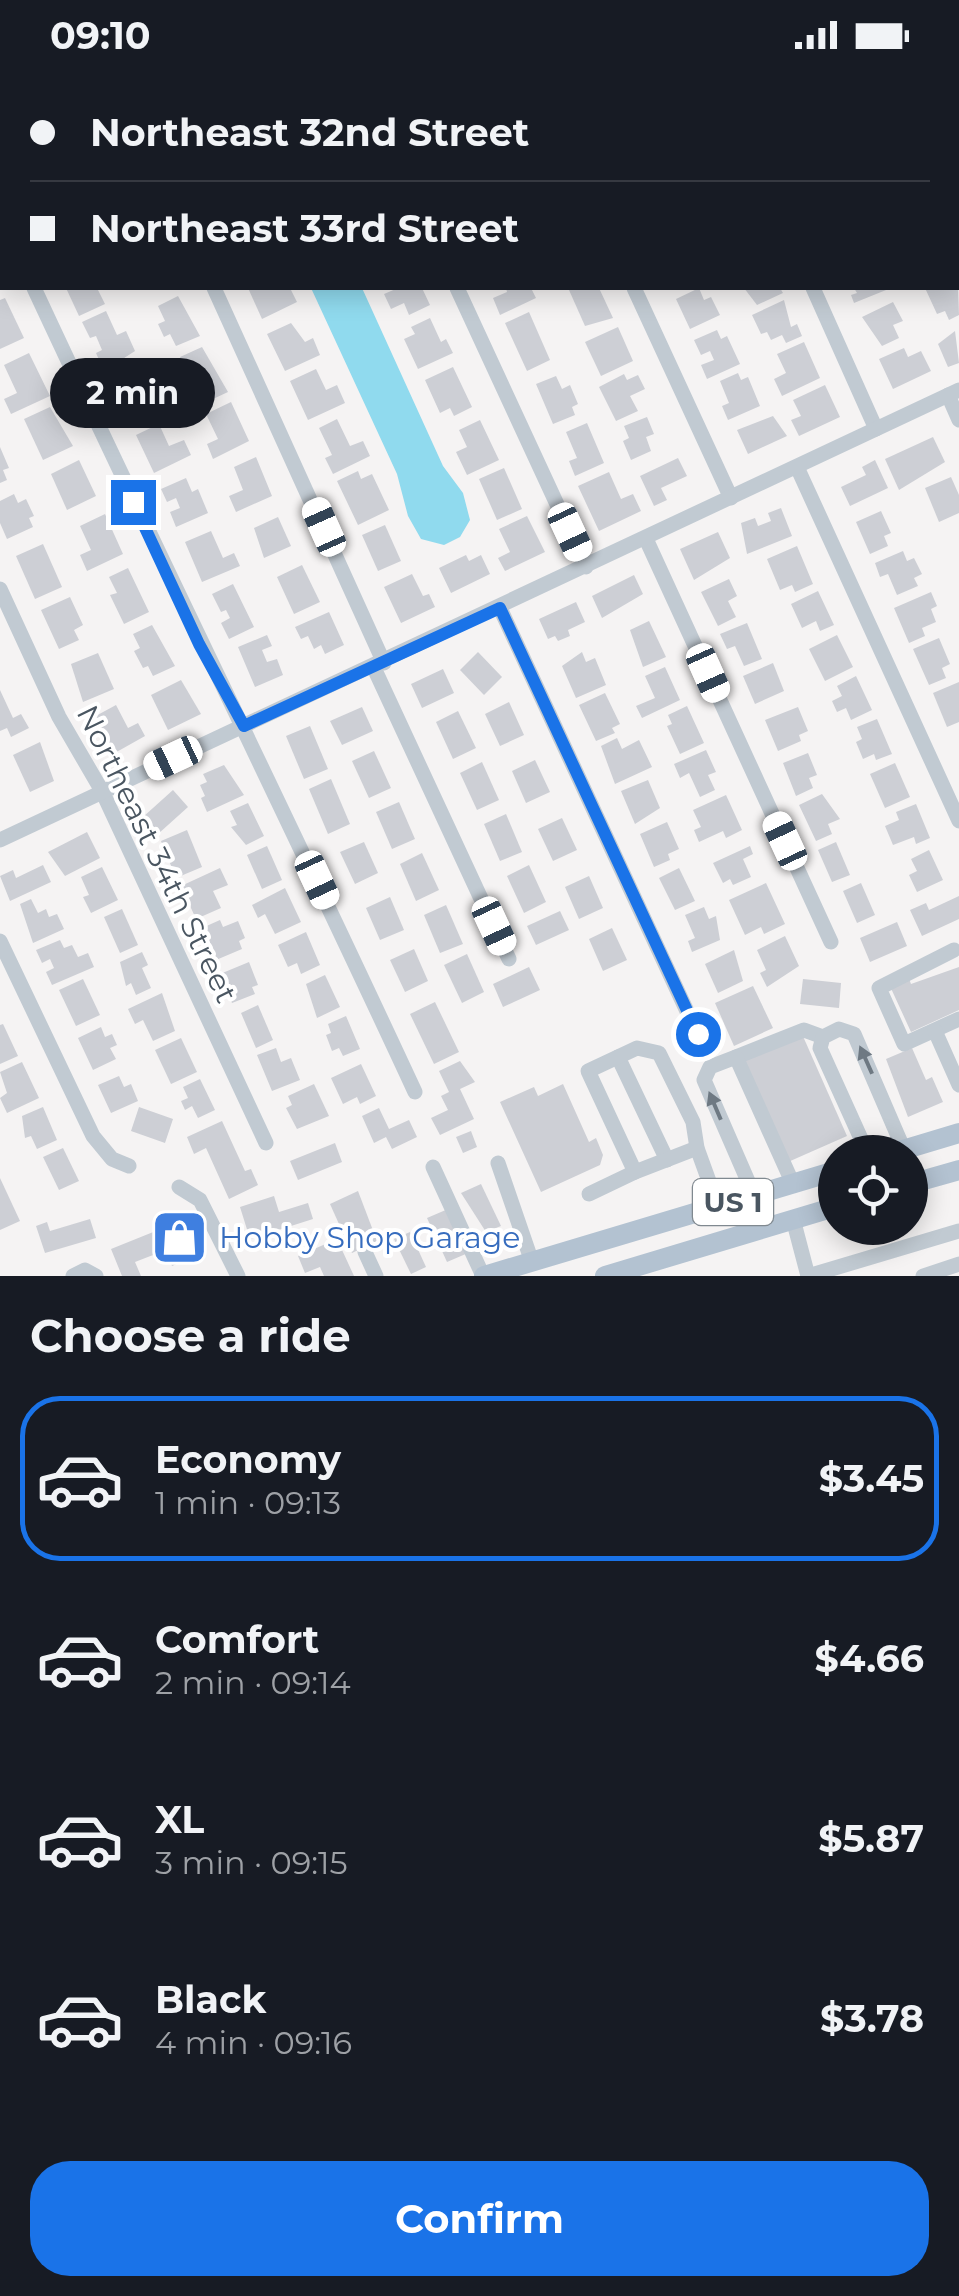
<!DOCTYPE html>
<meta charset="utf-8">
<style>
body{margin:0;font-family:Montserrat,sans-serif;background:#20242c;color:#f1f3f6;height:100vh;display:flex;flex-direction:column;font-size:38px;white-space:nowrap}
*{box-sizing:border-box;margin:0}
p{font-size:32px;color:#9ea1a6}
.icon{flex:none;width:55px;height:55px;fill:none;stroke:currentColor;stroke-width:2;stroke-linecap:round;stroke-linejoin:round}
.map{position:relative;height:1206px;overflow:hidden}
.details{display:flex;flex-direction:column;background:#171b24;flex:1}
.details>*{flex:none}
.guide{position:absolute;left:0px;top:0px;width:960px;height:220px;box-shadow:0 5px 25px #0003;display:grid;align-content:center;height:220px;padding:0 30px;background:#171b24}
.controls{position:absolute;left:818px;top:1065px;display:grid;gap:20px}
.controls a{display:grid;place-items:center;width:110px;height:110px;border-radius:50%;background:#171b24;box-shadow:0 5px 25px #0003;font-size:50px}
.end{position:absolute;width:45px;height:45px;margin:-22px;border:12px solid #1a73e8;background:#fff;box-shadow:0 0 0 5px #fff}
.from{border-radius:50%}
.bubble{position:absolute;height:70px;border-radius:35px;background:#171b24;box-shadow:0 5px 25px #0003;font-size:32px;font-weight:700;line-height:70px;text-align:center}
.car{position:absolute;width:30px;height:60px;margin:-30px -15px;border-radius:12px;box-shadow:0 0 8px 2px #0007;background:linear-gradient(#fff 24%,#345 0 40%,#fff 0 76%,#345 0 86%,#fff 0)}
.guide b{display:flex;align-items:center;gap:35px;height:95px;font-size:38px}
.guide b+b{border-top:2px solid #363941}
.guide i{width:25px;height:25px;background:#f1f3f6}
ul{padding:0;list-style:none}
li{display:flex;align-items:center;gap:30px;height:165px;margin:0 20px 15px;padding:0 10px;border:5px solid transparent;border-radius:40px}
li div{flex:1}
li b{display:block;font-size:38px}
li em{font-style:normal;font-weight:700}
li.current{border-color:#1a73e8}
li>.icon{width:90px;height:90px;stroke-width:1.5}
h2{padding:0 30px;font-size:45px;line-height:120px}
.primary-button{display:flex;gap:20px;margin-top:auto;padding:20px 30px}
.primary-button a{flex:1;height:115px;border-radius:40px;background:#1a73e8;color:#fff;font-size:40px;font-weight:700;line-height:115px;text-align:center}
.status{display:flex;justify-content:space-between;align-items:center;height:70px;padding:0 50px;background:#171b24;direction:ltr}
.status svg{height:28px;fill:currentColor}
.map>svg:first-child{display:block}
.water{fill:#90daee}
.building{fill:#cdcfd5}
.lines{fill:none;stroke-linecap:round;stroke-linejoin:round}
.minor{stroke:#c1cad2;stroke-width:15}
.major{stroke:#b3c2d1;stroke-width:20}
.oneway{fill:#6e7983}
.route{stroke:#1a73e8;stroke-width:12}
.labels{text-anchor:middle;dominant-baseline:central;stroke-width:8;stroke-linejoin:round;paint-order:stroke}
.shield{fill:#fff;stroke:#808990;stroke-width:2.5}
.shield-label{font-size:28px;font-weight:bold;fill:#4a5661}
.street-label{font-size:30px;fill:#4a5661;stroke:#fff}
.shop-label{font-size:30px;fill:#366cbe;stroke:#fff;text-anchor:start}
</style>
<div class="status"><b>09:10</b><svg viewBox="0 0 49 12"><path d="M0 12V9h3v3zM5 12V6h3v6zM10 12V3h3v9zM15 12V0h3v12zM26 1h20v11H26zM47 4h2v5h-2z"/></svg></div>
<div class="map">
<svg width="959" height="1206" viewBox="0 0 959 1206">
<rect width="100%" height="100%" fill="#f5f3f3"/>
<polygon class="water" points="311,218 362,218 443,396 463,423 470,450 460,467 444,475 421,469 408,446 397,404"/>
<g class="building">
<polygon points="66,218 97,218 105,234 79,246"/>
<polygon points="248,218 290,218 297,232 262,249"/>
<polygon points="398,218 422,218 430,235 409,245 404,233 391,239 384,224"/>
<polygon points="506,218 531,218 536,228 500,245 493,228 507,222"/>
<polygon points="575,218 599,218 613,248 585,256 569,220"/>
<polygon points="699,218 704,230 711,227 720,245 690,259 676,229"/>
<polygon points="744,218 780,218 783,223 757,235"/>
<polygon points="854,218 891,218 854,233 851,225 857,223"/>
<polygon points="925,218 958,218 959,245 949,250 945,241 937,244"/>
<polygon points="178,226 200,266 176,276 170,264 164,267 158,254 165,251 158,236"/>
<polygon points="5,228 24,268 0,279 0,230"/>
<polygon points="784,230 791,257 797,254 802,266 786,273 782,265 771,270 767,262 761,264 752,245"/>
<polygon points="893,232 903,251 893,255 899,268 882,276 862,247"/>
<polygon points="106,241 117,265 126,261 135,281 104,301 96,283 102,280 96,266 90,268 82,252"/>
<polygon points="529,242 550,290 527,301 505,253"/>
<polygon points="430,248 441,272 446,269 453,283 418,299 404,269 415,264 411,257"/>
<polygon points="291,253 305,272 313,268 320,285 285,301 267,264"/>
<polygon points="618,257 633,291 601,306 585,272"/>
<polygon points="717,260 721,269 727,266 740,294 707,309 701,295 714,290 710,281 701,285 694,270"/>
<polygon points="955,261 959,293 948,297 938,274"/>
<polygon points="804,272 820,308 782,326 774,309 786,303 777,284"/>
<polygon points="202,277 228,322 198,336 179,301 185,298 180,287"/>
<polygon points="904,278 908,287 921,281 931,301 893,319 879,289"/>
<polygon points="29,283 50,326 11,344 4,329 17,323 4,295"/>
<polygon points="453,297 472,337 454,346 450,338 440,343 425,310"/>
<polygon points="316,299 326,320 337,315 345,333 308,350 290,311"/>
<polygon points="126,301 132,315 150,307 160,328 142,337 145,344 127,352 107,309"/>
<polygon points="738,303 741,310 748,307 760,336 728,350 722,336 729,333 720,311"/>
<polygon points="624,304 627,310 638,305 645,319 630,326 638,341 616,351 599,317"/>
<polygon points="556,306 562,319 570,315 578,334 572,337 575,345 553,354 536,314"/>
<polygon points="825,315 840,347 799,366 791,350 801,346 793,330"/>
<polygon points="231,332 249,371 213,389 207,374 218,369 206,344"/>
<polygon points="50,337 73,376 43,390 24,349"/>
<polygon points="773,346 787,366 748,384 737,360"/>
<polygon points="647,347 654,364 646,367 651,381 631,390 623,371 629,368 624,356"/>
<polygon points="337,349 350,376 363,371 370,386 333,404 325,388 332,385 319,358"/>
<polygon points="480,350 499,390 467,405 456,382 467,377 459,360"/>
<polygon points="587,353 604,393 575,406 569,391 577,388 566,362"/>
<polygon points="159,354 169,376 184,370 191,385 154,403 136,365"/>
<polygon points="933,367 945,392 899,420 885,389"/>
<polygon points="0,377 9,398 3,400 7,410 0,413"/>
<polygon points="256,387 272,426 236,442 229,426 243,420 234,397"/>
<polygon points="678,388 687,406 661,418 667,430 654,436 640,406"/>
<polygon points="79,390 96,426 67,440 51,404"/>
<polygon points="875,390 888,418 850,436 841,417 866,405 862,397"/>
<polygon points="504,398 522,439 497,450 479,409"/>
<polygon points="358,401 361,409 372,404 389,440 358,455 337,411"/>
<polygon points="609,402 621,429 633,424 641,441 599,461 578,416"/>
<polygon points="951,407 959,425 959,443 939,452 925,418"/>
<polygon points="186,408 192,422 198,419 208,443 176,457 170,442 180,438 176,428 167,432 161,419"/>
<polygon points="14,424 18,433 26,429 34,446 29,448 33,457 7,469 0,453 0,431"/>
<polygon points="781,438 792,466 747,484 741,453 755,448 758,456 771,451 768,443"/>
<polygon points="881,441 891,463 884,466 888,476 870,484 856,452"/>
<polygon points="105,444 123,484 87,501 80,485 91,480 80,456"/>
<polygon points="527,446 545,482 505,501 498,488 510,482 499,459"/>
<polygon points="278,447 291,476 264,488 254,458"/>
<polygon points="385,455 401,491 378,501 362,465"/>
<polygon points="211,461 223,488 234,483 240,496 202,512 185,472"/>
<polygon points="718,462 730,488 694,510 680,479"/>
<polygon points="43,474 62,517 35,529 16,486"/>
<polygon points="797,476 813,514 795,522 792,515 780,520 767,489"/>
<polygon points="903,481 907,491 914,488 922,504 914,508 918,516 897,525 888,504 880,507 875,493"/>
<polygon points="466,485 469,491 481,485 490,504 451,523 439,498"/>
<polygon points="302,495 320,532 294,544 277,507"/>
<polygon points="128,498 149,542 124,554 110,525 117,523 109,507"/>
<polygon points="412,504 423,526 429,524 435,537 401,553 384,517"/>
<polygon points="634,505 643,524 602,548 592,526"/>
<polygon points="729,509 737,526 728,531 736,547 718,556 701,522"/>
<polygon points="233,514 254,557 229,569 221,553 230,548 226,540 221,542 212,524"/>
<polygon points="818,521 834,555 820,561 816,551 802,558 791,534"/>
<polygon points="931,522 937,536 931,539 936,552 922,558 925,566 909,573 894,538"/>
<polygon points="70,527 83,555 74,560 79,570 59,579 41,540"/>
<polygon points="576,532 585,552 568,560 570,566 558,571 555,566 548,569 539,549"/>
<polygon points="329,542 344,575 325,584 321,575 314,579 308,566 301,569 295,557"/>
<polygon points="649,551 666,587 643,597 630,560"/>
<polygon points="747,553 762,589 744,596 735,576 727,579 720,564"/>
<polygon points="152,555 175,596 153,606 148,596 143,598 134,581 140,578 133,564"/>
<polygon points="267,565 272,576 262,580 267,592 277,589 283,605 255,617 238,577"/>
<polygon points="837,565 853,597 825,611 809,579"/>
<polygon points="939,568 950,594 942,598 946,608 929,615 913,579"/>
<polygon points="478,582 502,607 484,625 460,600"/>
<polygon points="582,582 586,592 595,588 606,615 576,628 562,596"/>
<polygon points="98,583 114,619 83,632 71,594"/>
<polygon points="773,593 784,621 755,634 743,606"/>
<polygon points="665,597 680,630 642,648 636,636 655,628 645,606"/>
<polygon points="443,599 454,623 422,638 411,614"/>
<polygon points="856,606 872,640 851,650 846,638 837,642 832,631 842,626 837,616"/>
<polygon points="181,610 201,644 168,660 151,625"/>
<polygon points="959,612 959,652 947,657 933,623"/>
<polygon points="0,620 13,648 21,644 29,658 11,667 7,658 0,661"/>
<polygon points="605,623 620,654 612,658 615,663 596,671 579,635"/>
<polygon points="509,632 524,665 500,676 485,644"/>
<polygon points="116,635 128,658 138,653 145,666 113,684 104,658 99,661 92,648"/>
<polygon points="687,636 704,673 680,684 667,656 672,654 668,645"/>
<polygon points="362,637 373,661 342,675 330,651"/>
<polygon points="798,637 808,661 799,665 801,671 778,681 765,650"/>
<polygon points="458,641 476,678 453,689 436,652"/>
<polygon points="877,649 892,684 876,690 874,684 863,689 856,672 862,669 857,657"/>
<polygon points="310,656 328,699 304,709 286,666"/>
<polygon points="617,668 622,679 639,670 652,697 615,714 601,676"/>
<polygon points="40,672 54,711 30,722 13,685"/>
<polygon points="706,680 716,702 708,705 715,720 700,727 689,703 680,708 674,694"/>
<polygon points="374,681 391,718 369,728 352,691"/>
<polygon points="808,683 817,705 809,708 813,718 796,726 783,693"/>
<polygon points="535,690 550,722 526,733 512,701"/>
<polygon points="482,692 499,730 477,740 460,703"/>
<polygon points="895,693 910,727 885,738 870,704"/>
<polygon points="224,695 244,725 207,742 201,728 205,726 200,715 207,712 203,704"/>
<polygon points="331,709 350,754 328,764 309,719"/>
<polygon points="648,710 660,738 635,754 621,721"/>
<polygon points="173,720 188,737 158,764 143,747"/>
<polygon points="822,724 840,749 828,754 832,764 816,771 799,735"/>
<polygon points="726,725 742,760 726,768 723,761 699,772 694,760 701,757 693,740"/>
<polygon points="399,732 415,769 392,779 376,742"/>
<polygon points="248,733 264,766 246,775 231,757 237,755 230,741"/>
<polygon points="916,734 930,768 916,774 914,767 893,775 885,756 899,750 896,742"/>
<polygon points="506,744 522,782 500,791 484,754"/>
<polygon points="562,748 577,780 553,791 538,759"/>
<polygon points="667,752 679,779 668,784 670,790 654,797 640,764"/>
<polygon points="187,760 202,797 176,808 161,771"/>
<polygon points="87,762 100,788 65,806 48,782"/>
<polygon points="364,772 378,803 355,814 340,782"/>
<polygon points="836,772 850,805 832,812 818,780"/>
<polygon points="267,776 282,810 262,819 247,785"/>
<polygon points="750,776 753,784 743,789 751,807 733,815 730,809 723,813 713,793"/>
<polygon points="929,780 943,810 917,822 909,805 917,801 911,789"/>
<polygon points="422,783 439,820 416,831 400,794"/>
<polygon points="43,795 51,812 10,831 0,806 13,800 16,808"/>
<polygon points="529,795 546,832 524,843 507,806"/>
<polygon points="102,797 118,830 91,843 83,827 89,825 81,807"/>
<polygon points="220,798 228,815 213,821 221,838 196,849 181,816"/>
<polygon points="679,798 695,831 675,840 659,808"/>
<polygon points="589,806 603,838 579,849 565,817"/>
<polygon points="766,813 785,854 764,864 761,857 745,865 729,830"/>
<polygon points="861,813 875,845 857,853 843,821"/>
<polygon points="285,818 301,852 275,864 265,844 258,848 252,835"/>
<polygon points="959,826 959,849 922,866 910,840 926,833 929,840"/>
<polygon points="390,827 404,860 380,870 366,838"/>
<polygon points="31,829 38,843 46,839 49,847 57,844 64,859 33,873 20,834"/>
<polygon points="446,835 463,874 440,883 424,845"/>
<polygon points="704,837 709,849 716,846 720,870 692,882 688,871 695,868 685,845"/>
<polygon points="122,839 138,875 120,883 104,847"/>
<polygon points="560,841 569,860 536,875 527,856"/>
<polygon points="220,850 223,857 238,851 245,868 239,871 242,879 216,890 202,858"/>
<polygon points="897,852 907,876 870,892 860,868"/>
<polygon points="612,858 627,890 603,901 589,869"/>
<polygon points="306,862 320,895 301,904 297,893 288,897 278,875"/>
<polygon points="785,866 799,896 767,917 760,903 766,900 757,880"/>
<polygon points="60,870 64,878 72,875 78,887 88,883 94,897 52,915 46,902 54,898 50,889 42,893 36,880"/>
<polygon points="414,879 428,911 405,922 390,890"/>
<polygon points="734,880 743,911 718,923 705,894"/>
<polygon points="142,882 148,895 142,898 151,918 136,925 131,913 126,916 120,892"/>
<polygon points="467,884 484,922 462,933 444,895"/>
<polygon points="249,892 258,915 252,917 255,924 232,933 220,904"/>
<polygon points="529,897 540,920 503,937 493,914"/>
<polygon points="959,897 959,940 911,962 889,914 908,906 911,914"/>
<polygon points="325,905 340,937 317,948 306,914"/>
<polygon points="83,909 100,945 76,956 59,920"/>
<polygon points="803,909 841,913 839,938 800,934"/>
<polygon points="753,916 773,958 734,976 715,933"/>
<polygon points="162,923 175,961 153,971 143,950 135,954 128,939"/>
<polygon points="435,932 459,982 434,994 410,944"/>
<polygon points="258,935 273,970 256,978 241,943"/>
<polygon points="346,946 360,979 343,986 339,978 332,981 326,965 331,963 328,954"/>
<polygon points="3,954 18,986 0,994 0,955"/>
<polygon points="101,957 105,967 112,964 117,975 110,978 116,989 93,1000 78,968"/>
<polygon points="802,964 847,1066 788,1092 743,990"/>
<polygon points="181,968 197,1002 171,1014 155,980"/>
<polygon points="276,978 281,992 291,988 300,1010 272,1021 257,985"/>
<polygon points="912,978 926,1010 932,1007 943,1032 908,1047 886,989"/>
<polygon points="460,991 475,1012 460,1019 474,1049 440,1065 431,1048 448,1040 441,1026 449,1022 439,1001"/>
<polygon points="22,992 39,1028 7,1043 0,1028 7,1023 0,1002"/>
<polygon points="361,994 376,1026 360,1034 357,1027 343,1034 331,1008"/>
<polygon points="119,1006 124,1017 131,1014 138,1031 111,1043 98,1015"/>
<polygon points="200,1009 215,1040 198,1048 192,1036 185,1040 181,1031 188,1028 183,1017"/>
<polygon points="314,1014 329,1046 297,1059 286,1038 292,1035 288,1026"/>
<polygon points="563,1014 589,1072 596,1068 603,1085 600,1095 541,1122 500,1032 534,1017 538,1026"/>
<polygon points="43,1037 57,1070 37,1079 31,1066 25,1068 22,1046"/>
<polygon points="139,1037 173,1049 165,1073 131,1061"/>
<polygon points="379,1038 389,1059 409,1050 417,1067 392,1079 386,1067 374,1073 362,1046"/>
<polygon points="222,1051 245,1101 251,1099 258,1115 229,1129 206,1078 194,1084 187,1067"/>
<polygon points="471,1061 477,1077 463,1083 456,1067"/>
<polygon points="335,1073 342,1092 298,1110 290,1091"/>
<polygon points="63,1078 79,1111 59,1120 43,1087"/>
<polygon points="0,1108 20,1151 0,1160"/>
<polygon points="481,1114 501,1156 486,1162 461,1123"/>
<polygon points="358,1121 377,1171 352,1183 330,1134"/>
<polygon points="274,1126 279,1142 308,1133 313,1149 250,1169 240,1137"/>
<polygon points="448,1139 468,1183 447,1192 427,1148"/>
<polygon points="90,1149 96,1168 45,1183 36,1156 47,1152 50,1161"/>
<polygon points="183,1150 192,1171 183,1175 188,1189 172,1196 166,1180 135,1192 141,1206 122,1206 111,1179"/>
<polygon points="410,1162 426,1197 411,1204 394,1169"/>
<polygon points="337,1169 354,1206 324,1206 320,1197 305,1203 298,1186"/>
</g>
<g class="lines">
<g class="minor">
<polyline points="362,0 363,2"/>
<polyline points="533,0 534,2"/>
<polyline points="715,0 716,2"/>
<polyline points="898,0 899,2"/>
<polyline points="140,2 140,0"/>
<polyline points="169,2 176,0"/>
<polyline points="0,64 2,63"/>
<polyline points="958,125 959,128"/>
<polyline points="0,144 2,149"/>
<path d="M34 218C159 487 290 752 415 1022"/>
<polyline points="214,218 384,593"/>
<polyline points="457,218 586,497"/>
<polyline points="634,218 731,428"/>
<polyline points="813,218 876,359"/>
<polyline points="948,325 959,350"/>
<polyline points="797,397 959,751"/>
<polyline points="646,469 831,872"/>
<polyline points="0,519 59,647 102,721 266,1073"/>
<polyline points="500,538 698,965"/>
<polyline points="374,598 509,889"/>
<polyline points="0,770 959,320"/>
<polyline points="0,871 93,1066 112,1089 129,1096"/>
<polyline points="954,880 879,918 904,974 959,949"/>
<polyline points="935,961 959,1015"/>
<polyline points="618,987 667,1090"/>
<polyline points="736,987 804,960 823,967"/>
<polyline points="867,1082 820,978 823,967 839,959 854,964 904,1080"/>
<polyline points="498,1093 532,1192"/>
<polyline points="433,1097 483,1206"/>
<polyline points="635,1102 697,1078"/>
<polyline points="179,1117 200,1130 238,1206"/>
<polyline points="589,1124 635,1102 588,1001 637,978 659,983 693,1052 697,1078 718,1136"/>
<polyline points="754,1125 704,1010 710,997 736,987 793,1114"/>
<polyline points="793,1149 808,1206"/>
<polyline points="365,1182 376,1206"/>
<polyline points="73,1206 85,1200 96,1206"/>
<polyline points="808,1206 959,1161"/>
<polyline points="923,1206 959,1194"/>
</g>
<g class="major">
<polyline points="896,1082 959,1063"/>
<polyline points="910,1114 959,1100"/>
<polyline points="484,1206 835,1101"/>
<polyline points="605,1206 835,1137"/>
</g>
</g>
<defs><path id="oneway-solid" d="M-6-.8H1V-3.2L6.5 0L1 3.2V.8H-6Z" transform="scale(2.5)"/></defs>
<g class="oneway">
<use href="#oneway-solid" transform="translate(866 990) rotate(-114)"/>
<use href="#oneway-solid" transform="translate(715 1036) rotate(-113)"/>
</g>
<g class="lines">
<polyline class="route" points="133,432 199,574 244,656 500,538 698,964"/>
</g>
<defs>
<symbol id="shop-square" viewBox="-11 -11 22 22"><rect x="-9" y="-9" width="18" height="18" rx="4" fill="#3f7fe0" stroke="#fff"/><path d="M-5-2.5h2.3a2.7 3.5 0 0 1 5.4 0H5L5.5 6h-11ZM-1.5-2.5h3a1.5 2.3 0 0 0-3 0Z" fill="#fff"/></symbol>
</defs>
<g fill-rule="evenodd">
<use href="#shop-square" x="148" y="1136" width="63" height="63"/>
</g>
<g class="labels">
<rect class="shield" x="693" y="1109" width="80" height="46" rx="8"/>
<g class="shield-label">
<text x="733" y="1132">US 1</text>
</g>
<g class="street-label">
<text transform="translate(157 784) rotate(64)">Northeast 34th Street</text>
</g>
<g class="shop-label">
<text x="219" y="1167">Hobby Shop Garage</text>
</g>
</g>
</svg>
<div class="controls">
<a><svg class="icon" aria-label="locate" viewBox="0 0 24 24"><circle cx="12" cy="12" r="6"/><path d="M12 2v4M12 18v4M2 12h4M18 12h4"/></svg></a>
</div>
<i class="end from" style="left:698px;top:964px"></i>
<i class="end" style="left:133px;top:432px"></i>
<div class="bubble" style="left:50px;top:288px;width:165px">2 min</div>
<i class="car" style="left:324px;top:457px;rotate:336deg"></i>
<i class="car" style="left:570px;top:462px;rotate:155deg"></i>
<i class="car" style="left:708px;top:603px;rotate:156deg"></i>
<i class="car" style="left:173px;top:688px;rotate:245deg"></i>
<i class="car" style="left:785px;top:771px;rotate:335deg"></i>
<i class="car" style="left:317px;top:810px;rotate:155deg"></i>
<i class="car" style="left:494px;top:856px;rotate:155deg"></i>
<div class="guide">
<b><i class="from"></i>Northeast 32nd Street</b>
<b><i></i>Northeast 33rd Street</b>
</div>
</div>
<section class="details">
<h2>Choose a ride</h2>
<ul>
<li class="current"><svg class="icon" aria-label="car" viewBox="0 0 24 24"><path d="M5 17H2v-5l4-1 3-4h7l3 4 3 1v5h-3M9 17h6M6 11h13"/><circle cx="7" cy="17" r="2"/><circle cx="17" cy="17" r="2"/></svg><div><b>Economy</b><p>1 min · 09:13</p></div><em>$3.45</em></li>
<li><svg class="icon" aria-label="car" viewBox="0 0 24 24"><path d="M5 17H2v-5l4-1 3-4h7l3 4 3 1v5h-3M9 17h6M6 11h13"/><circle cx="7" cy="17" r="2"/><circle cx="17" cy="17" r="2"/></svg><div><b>Comfort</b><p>2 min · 09:14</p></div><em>$4.66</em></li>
<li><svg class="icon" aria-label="car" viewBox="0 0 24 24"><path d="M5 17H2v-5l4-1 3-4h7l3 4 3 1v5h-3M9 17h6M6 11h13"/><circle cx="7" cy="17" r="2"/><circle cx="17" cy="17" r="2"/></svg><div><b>XL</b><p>3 min · 09:15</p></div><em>$5.87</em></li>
<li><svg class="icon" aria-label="car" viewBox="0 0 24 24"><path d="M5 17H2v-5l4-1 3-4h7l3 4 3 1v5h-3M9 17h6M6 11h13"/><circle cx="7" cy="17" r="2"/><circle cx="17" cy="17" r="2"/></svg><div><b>Black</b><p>4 min · 09:16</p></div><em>$3.78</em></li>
</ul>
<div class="primary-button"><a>Confirm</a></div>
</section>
